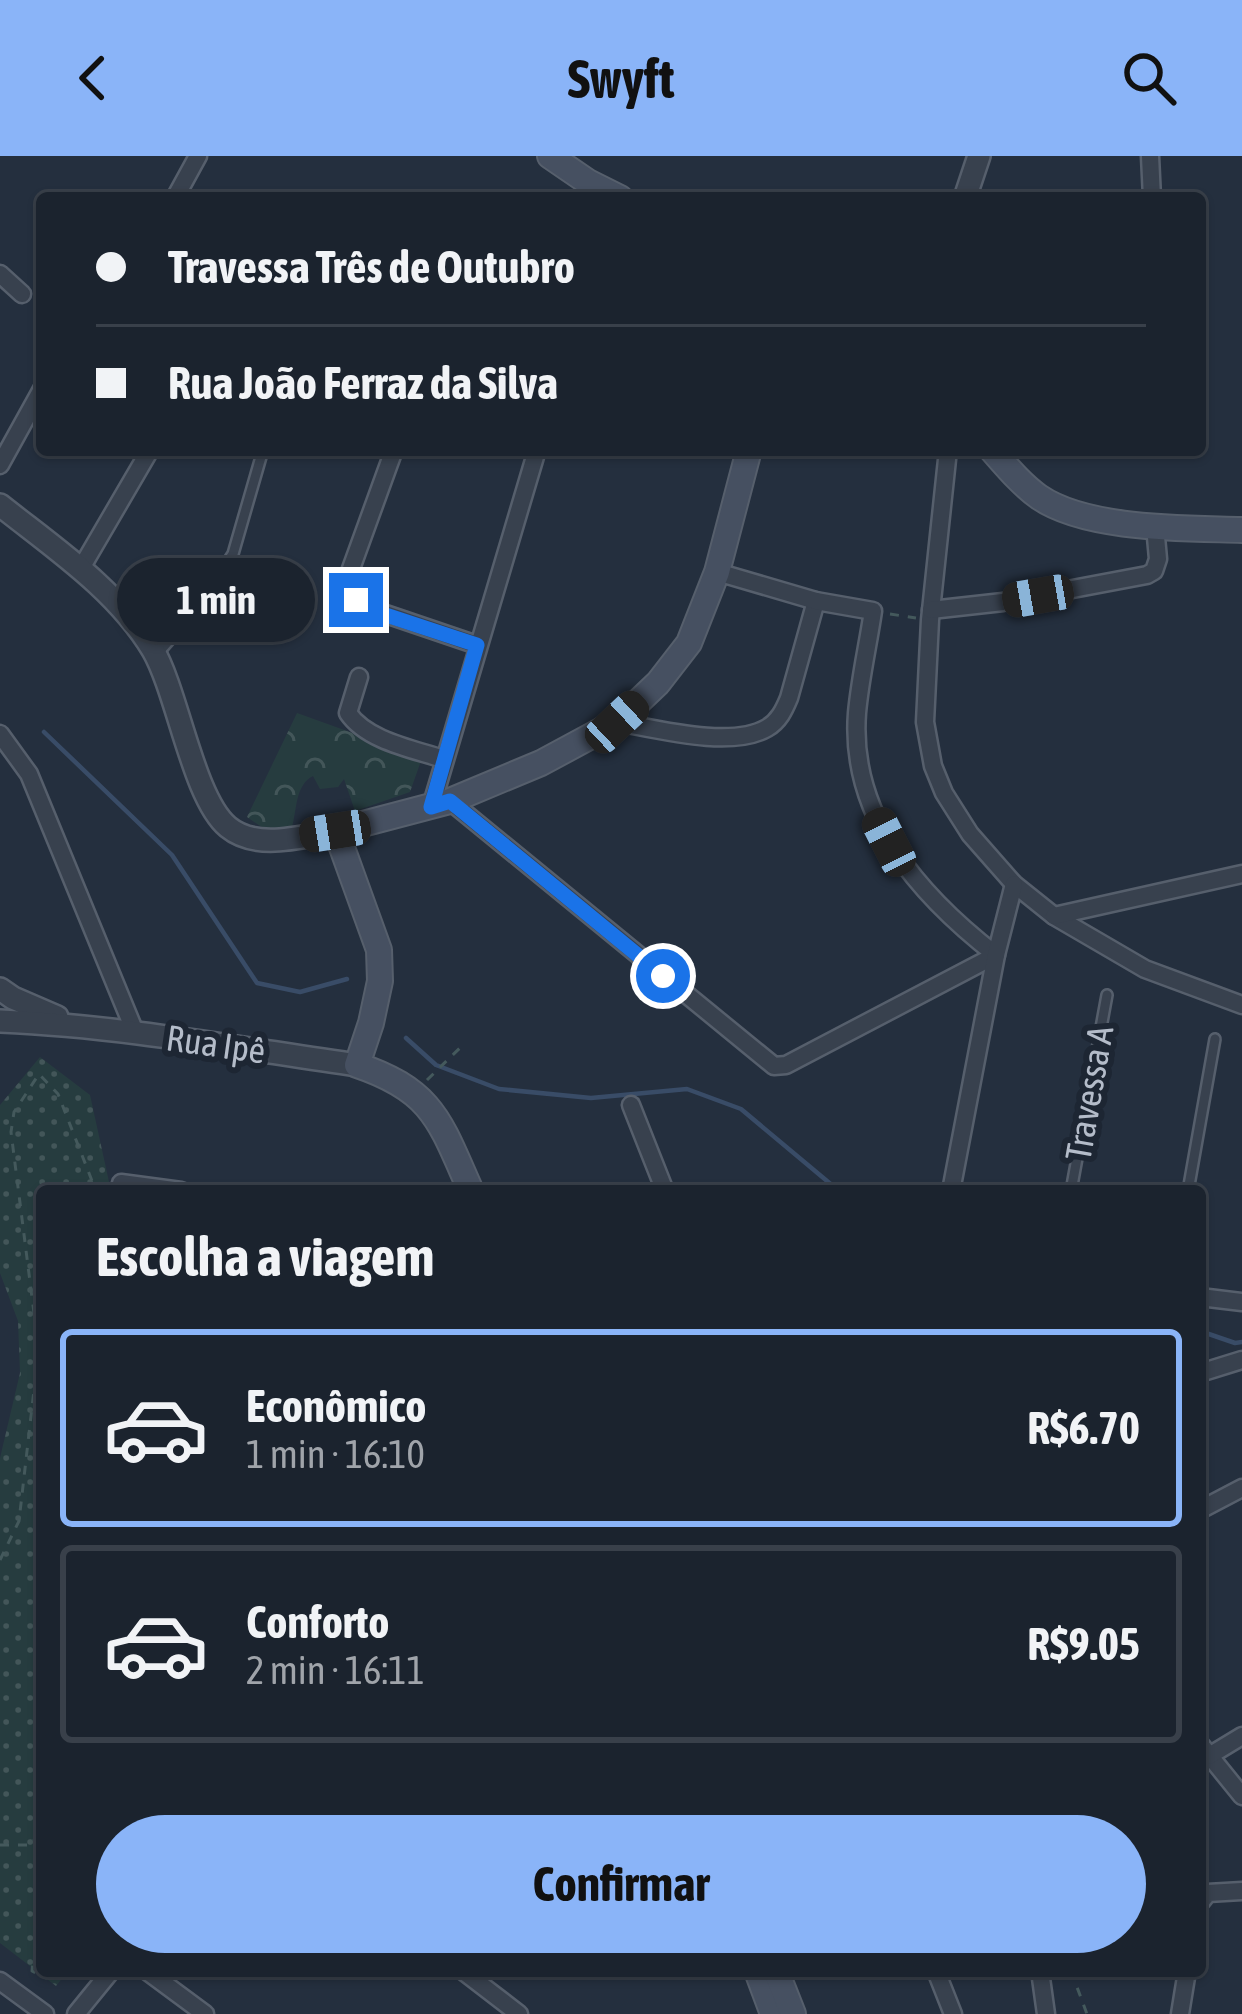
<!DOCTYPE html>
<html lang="pt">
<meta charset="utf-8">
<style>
body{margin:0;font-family:"Asap Condensed",sans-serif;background:#242b36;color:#f1f3f6;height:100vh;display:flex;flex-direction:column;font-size:45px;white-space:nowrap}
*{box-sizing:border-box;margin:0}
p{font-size:39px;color:#a0a4aa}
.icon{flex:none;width:66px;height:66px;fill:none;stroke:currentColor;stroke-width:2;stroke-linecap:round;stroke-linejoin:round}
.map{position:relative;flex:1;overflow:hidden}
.details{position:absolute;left:36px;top:1029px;width:1170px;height:792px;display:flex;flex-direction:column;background:#1b232e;border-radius:12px;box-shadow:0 3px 9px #0004,0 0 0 3px #39404a}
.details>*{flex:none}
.top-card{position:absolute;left:36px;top:36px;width:1170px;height:264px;border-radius:12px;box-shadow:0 3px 9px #0004,0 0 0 3px #39404a;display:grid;align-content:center;height:264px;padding:0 60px;background:#1b232e}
.end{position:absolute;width:54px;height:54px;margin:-27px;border:15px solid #1a73e8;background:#fff;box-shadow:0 0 0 6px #fff}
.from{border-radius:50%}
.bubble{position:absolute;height:84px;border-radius:42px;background:#1b232e;box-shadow:0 3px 9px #0004,0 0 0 3px #39404a;font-size:39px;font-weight:700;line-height:84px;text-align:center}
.car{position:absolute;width:36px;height:72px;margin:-36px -18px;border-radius:15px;box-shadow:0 0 9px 3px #0007;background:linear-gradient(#222 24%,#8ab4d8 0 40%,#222 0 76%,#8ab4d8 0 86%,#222 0)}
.top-card b{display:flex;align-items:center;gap:42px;height:114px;font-size:45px}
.top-card b+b{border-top:3px solid #39404a}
.top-card i{width:30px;height:30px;background:#f1f3f6}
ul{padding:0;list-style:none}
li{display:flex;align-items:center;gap:36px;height:198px;margin:0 24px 18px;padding:0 36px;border:6px solid #39404a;border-radius:12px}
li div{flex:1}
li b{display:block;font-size:45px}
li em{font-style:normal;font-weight:700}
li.selected{border-color:#8ab4f8}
li>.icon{width:108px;height:108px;stroke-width:1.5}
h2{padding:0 60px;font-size:54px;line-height:144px}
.action{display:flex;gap:24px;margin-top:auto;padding:24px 60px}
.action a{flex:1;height:138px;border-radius:72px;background:#8ab4f8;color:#111;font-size:48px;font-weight:700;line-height:138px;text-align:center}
header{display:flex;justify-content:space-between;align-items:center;height:156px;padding:0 60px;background:#8ab4f8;color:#111;font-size:54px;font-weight:700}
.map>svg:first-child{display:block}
.forest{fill:url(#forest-crowns)}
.park{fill:url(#park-dots)}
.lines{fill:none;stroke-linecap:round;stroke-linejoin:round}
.stream{stroke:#394c67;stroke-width:4.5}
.service-casing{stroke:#565f6c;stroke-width:14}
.minor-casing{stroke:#565f6c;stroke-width:21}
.tertiary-casing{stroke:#565f6c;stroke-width:26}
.secondary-casing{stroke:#565f6c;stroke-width:28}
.path{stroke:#44595c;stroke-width:3;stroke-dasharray:9 9;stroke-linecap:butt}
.service{stroke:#38414e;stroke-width:9}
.minor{stroke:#38414e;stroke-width:16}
.tertiary{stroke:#38414e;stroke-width:21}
.secondary{stroke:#465061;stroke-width:24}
.route{stroke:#1a73e8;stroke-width:15}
.labels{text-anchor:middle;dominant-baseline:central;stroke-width:12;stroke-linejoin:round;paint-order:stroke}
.street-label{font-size:36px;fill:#b4bcc9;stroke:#1d2633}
</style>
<header><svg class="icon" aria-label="back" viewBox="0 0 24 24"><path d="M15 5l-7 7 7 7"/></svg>Swyft<svg class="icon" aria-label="search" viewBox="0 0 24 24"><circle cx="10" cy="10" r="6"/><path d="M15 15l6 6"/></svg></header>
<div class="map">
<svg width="1242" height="1858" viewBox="0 0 1242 1858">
<defs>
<pattern id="forest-crowns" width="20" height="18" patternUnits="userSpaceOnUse" patternTransform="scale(3)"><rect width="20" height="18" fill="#263c3f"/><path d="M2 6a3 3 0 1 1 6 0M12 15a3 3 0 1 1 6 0" fill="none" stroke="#435659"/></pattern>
<pattern id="park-dots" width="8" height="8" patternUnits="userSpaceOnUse" patternTransform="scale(3)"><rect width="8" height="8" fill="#263c3f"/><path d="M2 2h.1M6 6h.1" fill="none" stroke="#435659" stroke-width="1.8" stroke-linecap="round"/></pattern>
</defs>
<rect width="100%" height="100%" fill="#242f3e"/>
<path class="forest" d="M297 557 422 602 410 636 355 655 344 623 338 631 320 633 313 620C295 629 297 654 292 671L266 674 247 661Z"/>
<polygon class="park" points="40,901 90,939 111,1035 42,1035 42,1815 68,1815 56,1830 0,1787 0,1302 20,1217 18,1165 0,1117 0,949"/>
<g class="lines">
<g class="stream">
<polyline points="44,576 172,699 257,827 300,836 347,823"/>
<polyline points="406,882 436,909 499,933 591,942 687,933 741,953 839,1035"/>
<polyline points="1200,1175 1235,1187 1242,1186"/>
</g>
<defs>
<g id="service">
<polyline points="157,498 195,455 233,398 263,294"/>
<polyline points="1071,1035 1107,839"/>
<polyline points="1188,1035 1215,883"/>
</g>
<g id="minor">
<polyline points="1150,0 1152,42"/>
<polyline points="175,42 198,0"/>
<polyline points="0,118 22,138"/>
<polyline points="394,294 348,421 350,436 365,451 477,489"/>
<polyline points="948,294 930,464 925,566 933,610 944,637 970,678 1014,728 1054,760 1145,813 1242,849"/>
<polyline points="0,309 42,233"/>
<polyline points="80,414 150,294"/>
<polyline points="931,454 1003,446 1147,419 1154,415 1158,403 1155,370"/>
<path d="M359 521 348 557C367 585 413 593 443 603"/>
<path d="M617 566C657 573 731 593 767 572 779 565 784 554 789 542L816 445"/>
<polyline points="0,578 29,618 135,876"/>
<path d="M450 645 774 910 786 909 996 799C920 740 849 661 857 557 860 523 868 489 873 455L816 445 717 416"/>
<polyline points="431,651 537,294"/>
<polyline points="1054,760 1242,718"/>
<polyline points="631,949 665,1035"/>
<polyline points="121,1027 181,1035"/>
<polyline points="951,1035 996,799 1014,728"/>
<polyline points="1200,1141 1242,1146"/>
<polyline points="1200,1217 1242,1204"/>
<polyline points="1200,1354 1242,1332"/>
<polyline points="1200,1588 1242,1640"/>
<polyline points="1209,1600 1242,1580"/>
<polyline points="1200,1747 1208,1737 1242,1735"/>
<polyline points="147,1815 205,1858"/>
<polyline points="463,1815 519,1858"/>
<polyline points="936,1815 953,1858"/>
<polyline points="1040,1815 1046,1858"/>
<polyline points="0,1825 45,1858"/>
<polyline points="76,1858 111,1815"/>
<polyline points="1180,1858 1187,1815"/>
</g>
<g id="tertiary">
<polyline points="965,42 979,0"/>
<path d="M0 349C54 392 117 434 153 494 178 537 193 642 228 671 257 695 303 680 336 675"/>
<polyline points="0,833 13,842 57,861"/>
<path d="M0 865C121 870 238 892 357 909"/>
</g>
<g id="secondary">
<polyline points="550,0 588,26 620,42"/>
<path d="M992 294C1007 311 1021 328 1039 341 1087 374 1185 372 1242 374"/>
<path d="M471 1035C440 966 434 935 357 909L371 867 380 825 379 794 336 675 450 645 541 607 617 566 658 527 689 487 717 416 749 294"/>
<polyline points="757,1815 773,1858"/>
<polyline points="776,1815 793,1858"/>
</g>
</defs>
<use href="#service" class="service-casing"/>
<use href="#minor" class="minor-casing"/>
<use href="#tertiary" class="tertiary-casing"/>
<use href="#secondary" class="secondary-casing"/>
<g class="path">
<polyline points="890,458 916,462"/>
<polyline points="427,924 464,888"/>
<polyline points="0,1404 19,1365 35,1225 36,1173 11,976 14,956 39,918 58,938 96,1035"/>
<polyline points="0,1689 31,1689 41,1673 37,1606 42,1598"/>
<polyline points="42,1796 33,1803 32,1815 46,1822 55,1819 56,1815"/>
<polyline points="1071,1815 1087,1858"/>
</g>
<use href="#service" class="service"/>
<use href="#minor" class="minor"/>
<use href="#tertiary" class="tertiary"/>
<use href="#secondary" class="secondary"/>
</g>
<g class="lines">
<polyline class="route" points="356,444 386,459 477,489 431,651 450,645 663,820"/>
</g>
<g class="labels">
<g class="street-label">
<text transform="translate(216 888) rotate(8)">Rua Ipê</text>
<text transform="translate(1089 937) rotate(-80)">Travessa A</text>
</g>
</g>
</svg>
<i class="end from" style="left:663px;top:820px"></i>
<i class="end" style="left:356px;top:444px"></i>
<div class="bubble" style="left:117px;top:402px;width:198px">1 min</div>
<i class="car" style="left:1038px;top:440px;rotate:260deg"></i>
<i class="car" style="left:617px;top:566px;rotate:47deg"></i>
<i class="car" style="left:335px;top:675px;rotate:261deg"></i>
<i class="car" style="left:889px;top:686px;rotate:333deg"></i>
<div class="top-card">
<b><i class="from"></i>Travessa Três de Outubro</b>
<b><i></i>Rua João Ferraz da Silva</b>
</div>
<section class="details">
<h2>Escolha a viagem</h2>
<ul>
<li class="selected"><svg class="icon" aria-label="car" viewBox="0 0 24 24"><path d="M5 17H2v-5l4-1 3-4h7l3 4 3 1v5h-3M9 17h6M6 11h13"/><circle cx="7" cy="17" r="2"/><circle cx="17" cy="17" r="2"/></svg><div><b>Econômico</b><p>1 min · 16:10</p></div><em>R$6.70</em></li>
<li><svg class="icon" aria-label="car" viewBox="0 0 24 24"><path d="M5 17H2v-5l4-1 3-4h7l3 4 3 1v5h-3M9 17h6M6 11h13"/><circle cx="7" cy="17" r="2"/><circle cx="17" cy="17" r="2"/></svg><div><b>Conforto</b><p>2 min · 16:11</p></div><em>R$9.05</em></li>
</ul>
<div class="action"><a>Confirmar</a></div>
</section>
</div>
